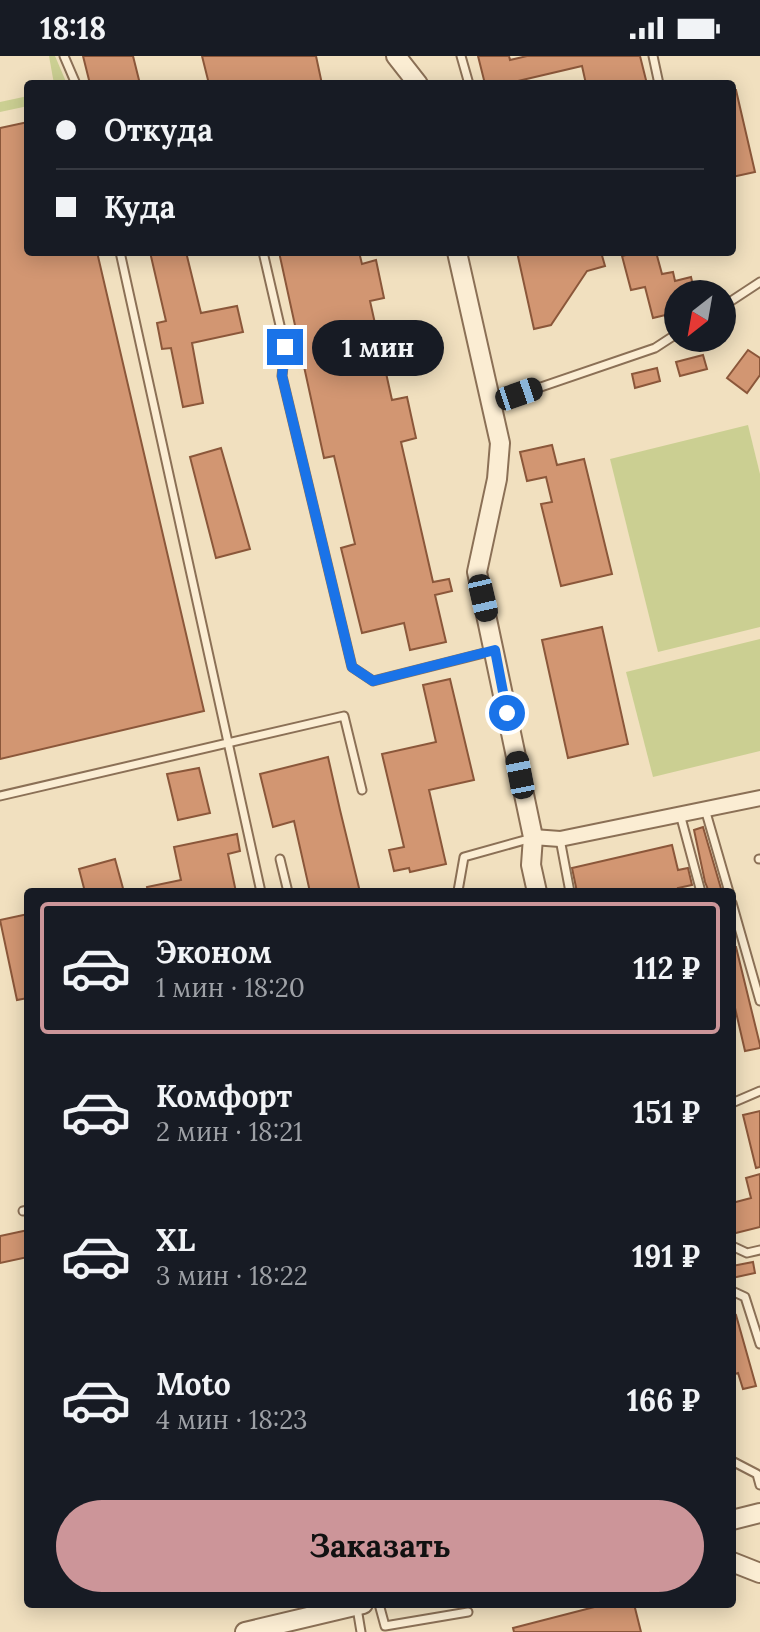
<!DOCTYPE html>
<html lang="ru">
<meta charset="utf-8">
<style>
body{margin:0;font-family:Lora,serif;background:#20242c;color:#f1f3f6;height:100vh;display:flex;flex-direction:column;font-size:30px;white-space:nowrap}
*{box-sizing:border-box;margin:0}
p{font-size:26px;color:#9ea1a6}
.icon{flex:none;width:44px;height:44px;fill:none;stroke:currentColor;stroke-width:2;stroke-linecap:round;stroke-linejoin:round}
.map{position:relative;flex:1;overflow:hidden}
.details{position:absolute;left:24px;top:832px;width:712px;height:720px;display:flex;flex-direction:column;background:#171b24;border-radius:8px;box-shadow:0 4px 20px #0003}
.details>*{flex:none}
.banner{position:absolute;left:24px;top:24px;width:712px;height:176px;border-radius:8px;box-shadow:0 4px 20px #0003;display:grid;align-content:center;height:176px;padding:0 32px;background:#171b24}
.needle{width:52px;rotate:211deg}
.controls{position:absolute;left:664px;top:224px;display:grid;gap:16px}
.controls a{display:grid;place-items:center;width:72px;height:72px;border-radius:50%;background:#171b24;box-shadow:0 4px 20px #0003;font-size:40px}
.end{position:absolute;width:36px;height:36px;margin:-18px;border:10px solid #1a73e8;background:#fff;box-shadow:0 0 0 4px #fff}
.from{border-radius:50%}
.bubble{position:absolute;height:56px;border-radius:28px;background:#171b24;box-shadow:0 4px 20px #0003;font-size:26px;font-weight:700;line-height:56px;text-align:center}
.car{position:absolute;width:24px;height:48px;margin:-24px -12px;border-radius:10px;box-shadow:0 0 6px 2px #0007;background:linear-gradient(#222 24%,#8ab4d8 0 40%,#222 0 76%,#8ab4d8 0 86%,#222 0)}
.banner b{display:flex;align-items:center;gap:28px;height:76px;font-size:30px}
.banner b+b{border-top:2px solid #363941}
.banner i{width:20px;height:20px;background:#f1f3f6}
ul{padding:14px 0 0;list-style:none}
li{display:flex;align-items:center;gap:24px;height:132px;margin:0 16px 12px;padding:0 16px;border:4px solid transparent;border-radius:8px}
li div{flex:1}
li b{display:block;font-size:30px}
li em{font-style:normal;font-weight:700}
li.active{border-color:#cc9599}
li>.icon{width:72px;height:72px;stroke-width:1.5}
.button{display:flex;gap:16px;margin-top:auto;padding:16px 32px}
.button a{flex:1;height:92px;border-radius:48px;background:#cc9599;color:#111;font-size:32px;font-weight:700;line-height:92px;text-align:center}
.status{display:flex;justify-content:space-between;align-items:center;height:56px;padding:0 40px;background:#171b24;direction:ltr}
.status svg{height:22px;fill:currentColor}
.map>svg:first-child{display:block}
.green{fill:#cbcf92}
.building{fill:#d29672;stroke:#8b573a;stroke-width:2}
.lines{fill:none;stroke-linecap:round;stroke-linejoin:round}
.service-casing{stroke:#8b7056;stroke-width:11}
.minor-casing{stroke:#8b7056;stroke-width:18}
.tertiary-casing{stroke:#8b7056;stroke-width:22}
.service{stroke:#fbedd3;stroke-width:7}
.minor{stroke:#fbedd3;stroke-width:14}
.tertiary{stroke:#fbedd3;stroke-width:18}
.route{stroke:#1a73e8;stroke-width:10}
</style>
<div class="status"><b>18:18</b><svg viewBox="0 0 49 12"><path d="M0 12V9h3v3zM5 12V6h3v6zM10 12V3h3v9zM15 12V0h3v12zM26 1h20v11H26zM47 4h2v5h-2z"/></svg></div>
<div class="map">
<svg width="760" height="1576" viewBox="0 0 760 1576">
<rect width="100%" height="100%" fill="#f1e0bf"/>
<g class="green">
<polygon points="49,0 55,0 67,28 54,28"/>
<polygon points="28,40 28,50 0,56 0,46"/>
<polygon points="748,369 760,418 760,571 658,596 610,403"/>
<polygon points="760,583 760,695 653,721 626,616"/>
</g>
<g class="building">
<polygon points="83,0 133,0 140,28 90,28"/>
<polygon points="202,0 316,0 322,28 209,28"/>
<polygon points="478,0 509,0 510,4 527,0 640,0 647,28 586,28 582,10 518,25 519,28 485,28"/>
<polygon points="732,34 736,34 755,116 732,121"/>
<polygon points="28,66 28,196 97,196 204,655 0,703 0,72"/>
<polygon points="150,196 186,196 201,257 237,250 243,276 192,287 203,347 183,351 171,292 162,293 157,267 166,265"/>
<polygon points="279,196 359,196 362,208 376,204 384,242 370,245 392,344 407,341 416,382 401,386 433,526 449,523 452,535 435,539 446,586 410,594 404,567 362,577 341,492 355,488 334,400 324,402"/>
<polygon points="517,196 601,196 605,210 587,215 551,269 534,273"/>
<polygon points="637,196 656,196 662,218 673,216 675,225 691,221 695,238 678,238 678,256 653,262 645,231 631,234 622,200"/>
<polygon points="748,294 760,302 760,319 747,337 727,322"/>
<polygon points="703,299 707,313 680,320 676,306"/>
<polygon points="657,312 660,325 635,332 632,318"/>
<polygon points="552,389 557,409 584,403 612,518 561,530 541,448 552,446 546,421 527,425 520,396"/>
<polygon points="221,392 250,493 216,502 190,401"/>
<polygon points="602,571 628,688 568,702 542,584"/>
<polygon points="450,623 474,724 429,734 446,808 410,816 409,812 394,815 389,794 404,791 382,698 436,686 423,629"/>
<polygon points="328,701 340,754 360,836 310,836 294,765 273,771 260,718"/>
<polygon points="199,712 210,757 178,764 167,718"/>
<polygon points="703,771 722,836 709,836 705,826 694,774"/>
<polygon points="237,778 240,795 228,798 236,836 148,836 147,831 181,824 174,791"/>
<polygon points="672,789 678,814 688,812 692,829 678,832 679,836 577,836 572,812"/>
<polygon points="115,803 124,836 85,836 79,813"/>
<polygon points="28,858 28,942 17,944 0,864"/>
<polygon points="732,891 736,891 760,989 760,992 745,995 732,939"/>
<polygon points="760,1055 760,1111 756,1112 743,1059"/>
<polygon points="760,1118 760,1171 732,1178 732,1147 751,1142 746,1122"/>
<polygon points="28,1174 28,1201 0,1207 0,1180"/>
<polygon points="753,1206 755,1217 732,1222 732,1210"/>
<polygon points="736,1259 756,1330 743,1333 738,1317 732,1319 732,1260"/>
<polygon points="606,1548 634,1548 641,1576 514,1576 513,1572"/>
</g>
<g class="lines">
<defs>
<g id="service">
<polyline points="64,0 76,28"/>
<polyline points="461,0 469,28"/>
<polyline points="653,0 659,28"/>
<polyline points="120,196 261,836"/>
<polyline points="263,196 285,291 282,320 352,611 373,625 492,595"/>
<polyline points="722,251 760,226"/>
<polyline points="494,347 655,292 678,277"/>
<polyline points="0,740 344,660 362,734"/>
<polyline points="705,753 729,836"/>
<polyline points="680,758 701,836"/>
<polyline points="560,783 570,836"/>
<polyline points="280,803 288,836"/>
<polyline points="759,803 760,803"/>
<polyline points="458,835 464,801 532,782"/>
<polyline points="732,847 760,945"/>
<polyline points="732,1047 760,1035"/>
<polyline points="23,1155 28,1154"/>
<polyline points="732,1190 747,1197 760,1194"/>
<polyline points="732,1235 745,1241 760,1288"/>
<polyline points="732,1405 757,1418 760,1429"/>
<polyline points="379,1548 385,1570 468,1556"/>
<polyline points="357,1552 361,1576"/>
</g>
<polyline id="minor" points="533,781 560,783 760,742"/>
<g id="tertiary">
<polyline points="396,0 418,28"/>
<polyline points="457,196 500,387 497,423 477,516 533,781 531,809 537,836"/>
<polyline points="732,1464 760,1457"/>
<polyline points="732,1506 760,1517"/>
<polyline points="245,1576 363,1548"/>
</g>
</defs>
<use href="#service" class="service-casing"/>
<use href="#minor" class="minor-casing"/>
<use href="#tertiary" class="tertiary-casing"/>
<use href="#service" class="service"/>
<use href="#minor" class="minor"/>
<use href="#tertiary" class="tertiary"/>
</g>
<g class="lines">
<polyline class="route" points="285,291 282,320 352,611 373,625 495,594 507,657"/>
</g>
</svg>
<div class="controls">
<a><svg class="needle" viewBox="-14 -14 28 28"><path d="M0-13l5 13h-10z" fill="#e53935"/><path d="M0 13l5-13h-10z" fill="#9ea1a6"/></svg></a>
</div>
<i class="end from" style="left:507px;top:657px"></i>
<i class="end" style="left:285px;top:291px"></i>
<div class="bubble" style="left:312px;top:264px;width:132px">1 мин</div>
<i class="car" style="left:519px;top:338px;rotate:71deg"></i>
<i class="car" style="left:483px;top:542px;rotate:167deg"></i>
<i class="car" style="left:520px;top:719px;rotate:349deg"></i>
<div class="banner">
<b><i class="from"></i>Откуда</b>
<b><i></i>Куда</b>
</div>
<section class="details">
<ul>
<li class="active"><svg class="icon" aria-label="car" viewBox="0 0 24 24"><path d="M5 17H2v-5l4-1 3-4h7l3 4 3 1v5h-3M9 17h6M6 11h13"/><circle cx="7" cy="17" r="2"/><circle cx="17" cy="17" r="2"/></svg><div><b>Эконом</b><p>1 мин · 18:20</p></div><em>112 ₽</em></li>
<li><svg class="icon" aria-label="car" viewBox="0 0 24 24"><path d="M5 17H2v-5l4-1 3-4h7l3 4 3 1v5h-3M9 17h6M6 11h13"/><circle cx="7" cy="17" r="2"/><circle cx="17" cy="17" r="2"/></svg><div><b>Комфорт</b><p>2 мин · 18:21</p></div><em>151 ₽</em></li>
<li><svg class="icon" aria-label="car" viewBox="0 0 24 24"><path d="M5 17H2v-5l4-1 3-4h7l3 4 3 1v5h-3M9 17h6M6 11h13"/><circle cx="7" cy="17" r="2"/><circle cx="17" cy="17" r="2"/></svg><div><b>XL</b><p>3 мин · 18:22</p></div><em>191 ₽</em></li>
<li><svg class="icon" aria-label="car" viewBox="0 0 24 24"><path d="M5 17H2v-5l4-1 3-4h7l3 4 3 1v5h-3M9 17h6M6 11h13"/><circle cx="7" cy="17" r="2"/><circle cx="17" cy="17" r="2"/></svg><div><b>Moto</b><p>4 мин · 18:23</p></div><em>166 ₽</em></li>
</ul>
<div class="button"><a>Заказать</a></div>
</section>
</div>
